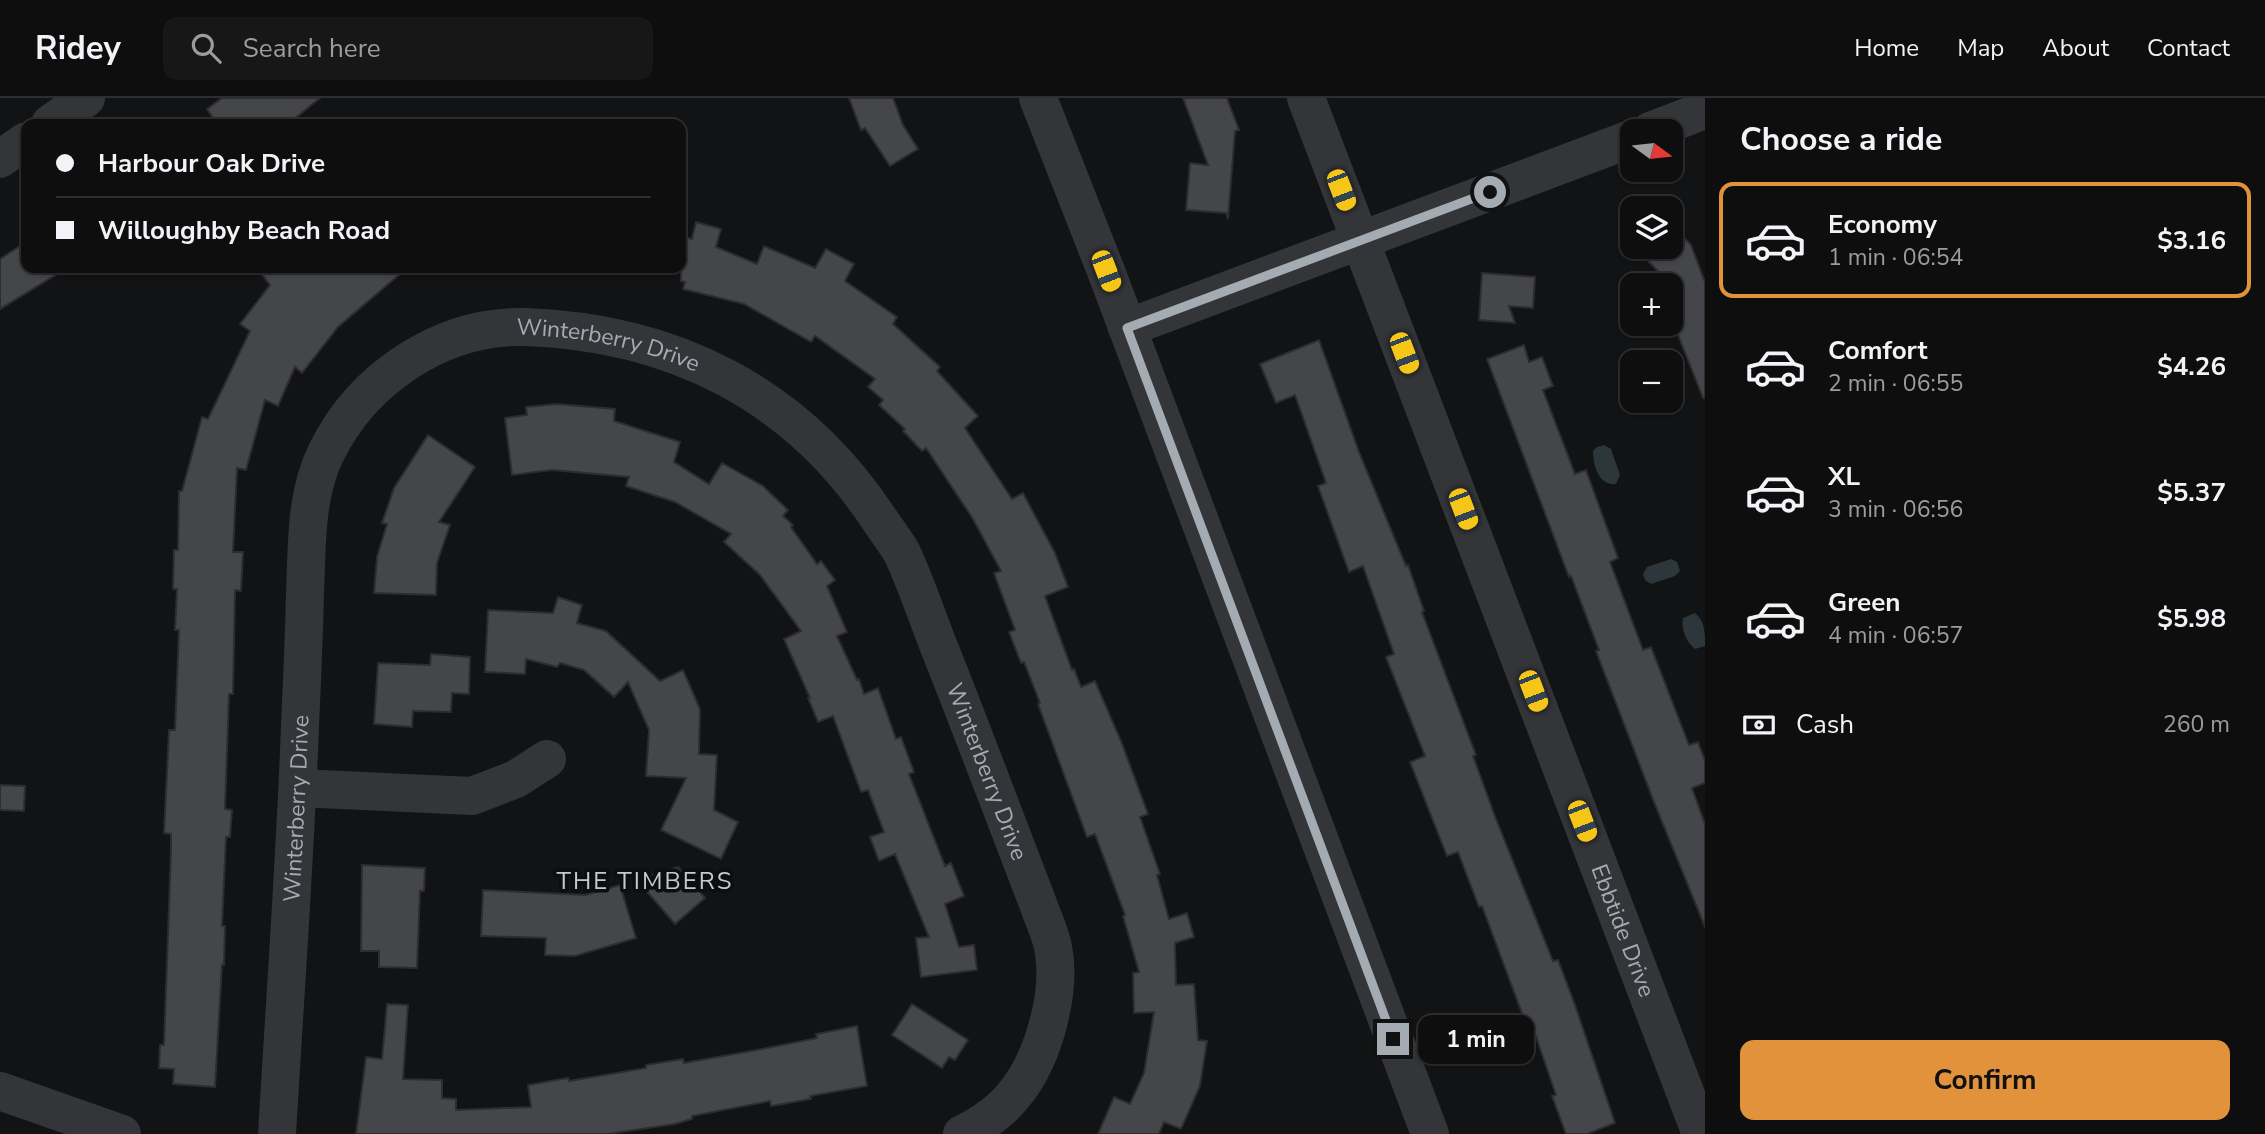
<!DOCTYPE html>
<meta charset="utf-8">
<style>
body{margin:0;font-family:"Nunito Sans",sans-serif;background:#171718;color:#f1f3f6;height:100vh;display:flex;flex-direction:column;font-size:26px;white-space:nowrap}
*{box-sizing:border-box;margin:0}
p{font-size:23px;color:#9b9c9e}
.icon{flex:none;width:38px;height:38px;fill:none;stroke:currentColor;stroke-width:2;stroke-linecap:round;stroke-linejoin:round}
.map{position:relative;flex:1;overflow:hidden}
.side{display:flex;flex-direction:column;background:#0e0e0f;width:560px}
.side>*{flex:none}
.hud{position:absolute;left:21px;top:21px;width:665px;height:154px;border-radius:14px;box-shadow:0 2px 5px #0004,0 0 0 2px #2e2e2f;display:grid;align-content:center;height:154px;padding:0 35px;background:#0e0e0f}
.needle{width:46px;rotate:105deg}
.buttons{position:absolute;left:1620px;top:21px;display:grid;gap:14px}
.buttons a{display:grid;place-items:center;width:63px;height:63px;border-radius:14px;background:#0e0e0f;box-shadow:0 2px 5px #0004,0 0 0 2px #2e2e2f;font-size:35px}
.end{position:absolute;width:32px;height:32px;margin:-16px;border:9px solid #a5abb3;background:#111;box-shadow:0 0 0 4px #111}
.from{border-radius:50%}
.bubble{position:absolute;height:49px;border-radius:14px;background:#0e0e0f;box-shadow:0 2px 5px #0004,0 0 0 2px #2e2e2f;font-size:23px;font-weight:700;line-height:49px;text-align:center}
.car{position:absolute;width:21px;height:42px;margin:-21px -10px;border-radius:9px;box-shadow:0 0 5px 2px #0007;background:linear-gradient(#f5c518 24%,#345 0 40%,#f5c518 0 76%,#345 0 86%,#f5c518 0)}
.hud b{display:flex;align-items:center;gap:24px;height:66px;font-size:26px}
.hud b+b{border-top:2px solid #2e2e2f}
.hud i{width:18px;height:18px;background:#f1f3f6}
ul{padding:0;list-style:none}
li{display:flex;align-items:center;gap:21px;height:116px;margin:0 14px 10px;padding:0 21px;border:4px solid transparent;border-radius:14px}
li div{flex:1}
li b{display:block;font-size:26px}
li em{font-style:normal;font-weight:700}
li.on{border-color:#e3923c}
li>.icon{width:63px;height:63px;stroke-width:1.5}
h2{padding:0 35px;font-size:32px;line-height:84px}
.pay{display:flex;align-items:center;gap:18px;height:77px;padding:0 35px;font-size:26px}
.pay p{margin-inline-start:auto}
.cta{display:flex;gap:14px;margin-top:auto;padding:14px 35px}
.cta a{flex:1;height:80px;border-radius:14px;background:#e3923c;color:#111;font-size:28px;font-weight:700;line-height:80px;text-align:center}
header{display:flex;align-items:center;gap:42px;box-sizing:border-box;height:98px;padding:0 35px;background:#0e0e0f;border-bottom:2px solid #2e2e2f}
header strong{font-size:33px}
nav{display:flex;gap:38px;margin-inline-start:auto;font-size:24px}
.search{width:490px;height:63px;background:#171718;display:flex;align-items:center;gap:18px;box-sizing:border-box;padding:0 24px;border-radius:14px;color:#9b9c9e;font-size:26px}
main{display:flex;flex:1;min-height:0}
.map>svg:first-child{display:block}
.water{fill:#2d373b}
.building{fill:#444649;stroke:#2d2d30;stroke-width:2}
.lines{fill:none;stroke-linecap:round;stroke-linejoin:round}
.minor{stroke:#343539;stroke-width:38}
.route{stroke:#a5abb3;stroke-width:9}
.labels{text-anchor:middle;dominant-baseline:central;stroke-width:7;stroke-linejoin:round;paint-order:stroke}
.street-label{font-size:23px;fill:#a5abb3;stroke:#0d0e0f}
.neighbourhood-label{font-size:24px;letter-spacing:2px;fill:#c6cad0;stroke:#0d0e0f}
</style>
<header>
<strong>Ridey</strong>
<div class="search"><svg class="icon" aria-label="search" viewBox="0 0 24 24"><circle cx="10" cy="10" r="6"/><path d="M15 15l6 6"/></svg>Search here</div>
<nav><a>Home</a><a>Map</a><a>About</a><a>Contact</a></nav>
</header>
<main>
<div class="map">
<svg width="1705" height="1036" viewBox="0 0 1705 1036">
<rect width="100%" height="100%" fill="#121314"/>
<g class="water">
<path d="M1604 347 1611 351 1620 377 1616 386C1599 388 1593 368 1593 353L1597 349Z"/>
<polygon points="1671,461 1677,464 1680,473 1675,478 1651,486 1645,482 1643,476 1647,469"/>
<path d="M1695 515C1705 523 1705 535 1705 548L1695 551C1686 544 1681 531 1683 520Z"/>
</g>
<g class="building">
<polygon points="222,0 320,0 288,26 217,26 207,11"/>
<polygon points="849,0 893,0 903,27 918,51 890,68 865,30 861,32"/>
<polygon points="1183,0 1227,0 1239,32 1235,33 1228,121 1226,115 1186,112 1190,65 1208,67"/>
<polygon points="696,124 721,131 716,149 757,166 764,148 815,170 826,151 854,166 845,183 897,219 893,226 940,269 937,273 978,318 965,330 1012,401 1023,395 1055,455 1068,489 1045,498 1072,572 1074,571 1081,589 1095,583 1121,643 1148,716 1140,719 1160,776 1157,777 1169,821 1187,815 1194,839 1175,845 1176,887 1194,886 1198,942 1207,943 1200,988 1181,1031 1164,1024 1159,1036 1098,1036 1114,999 1130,1006 1144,975 1154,914 1134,915 1133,875 1139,874 1123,818 1125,817 1095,736 1087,739 1038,606 1040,605 1024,564 1021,565 1009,534 1015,532 994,475 1001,473 973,421 926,350 922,353 903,333 905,331 879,307 883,302 868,289 875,281 815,238 811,244 744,206 683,191 685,184 681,183 681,138 692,141"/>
<polygon points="1671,126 1691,147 1705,184 1705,300 1703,300 1671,219 1671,186 1634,149 1671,149"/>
<polygon points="26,144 26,170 67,170 0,211 0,161"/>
<polygon points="257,170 407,170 338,229 302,275 295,269 278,308 265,302 246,372 237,370 233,454 243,454 241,493 235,492 233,596 229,596 225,711 232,712 230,739 226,739 222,828 225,828 224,867 222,867 215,989 173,986 174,971 159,970 160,947 164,947 171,752 171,736 164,735 169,632 175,632 179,532 175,532 177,491 173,491 174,452 178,452 179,393 182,393 202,319 208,321 250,233 240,226 270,187"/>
<polygon points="1482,175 1535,179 1533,210 1509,208 1515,225 1479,222"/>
<polygon points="1319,242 1359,354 1406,468 1408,467 1424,513 1422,514 1465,628 1476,657 1473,658 1496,721 1553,863 1558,862 1575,907 1615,1025 1587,1036 1566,1036 1552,998 1556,997 1531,924 1526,926 1482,808 1479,809 1458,754 1447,758 1410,664 1425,658 1386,559 1394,556 1363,468 1349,474 1318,388 1326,385 1295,297 1276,305 1260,266"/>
<polygon points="1524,247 1529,264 1542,259 1553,288 1543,292 1575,376 1586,372 1618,460 1610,464 1643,552 1651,549 1689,647 1698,644 1705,663 1705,685 1692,690 1705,726 1705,829 1654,704 1596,553 1599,552 1571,478 1569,479 1487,261"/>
<polygon points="557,306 615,311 614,323 680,344 674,364 709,386 722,365 763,388 788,412 783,418 793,427 791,429 817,466 821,463 835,482 827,488 847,534 837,538 857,582 859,581 864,596 878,590 896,641 901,639 914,674 909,676 945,768 951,765 964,798 945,806 959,849 974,847 977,872 921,879 916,840 929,839 895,756 879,763 870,739 884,734 868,692 861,694 833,618 818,624 808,600 810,600 784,541 801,533 760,477 724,444 731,436 675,404 626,388 629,379 552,372 512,377 505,320 527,317 526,309"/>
<polygon points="428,337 475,369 439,424 450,427 437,465 436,497 374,495 377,459 387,426 382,425 394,390"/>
<polygon points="558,499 582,507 577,525 606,533 660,583 683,572 700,611 699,656 717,657 714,712 738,724 721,761 661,732 686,680 646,678 649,632 628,584 614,599 584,572 560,565 557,569 526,561 525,576 485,574 488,512 553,515"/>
<polygon points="431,556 470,559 469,596 452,595 451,614 413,613 412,629 374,626 378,565 430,567"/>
<polygon points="0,687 25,688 24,713 0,712"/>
<polygon points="362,767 425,770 424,793 420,793 417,870 379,869 379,853 361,853"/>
<polygon points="678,769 705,800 675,826 637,782"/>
<polygon points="620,787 636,840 575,858 545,857 546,840 481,838 483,792 586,797"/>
<polygon points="387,906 408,907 403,981 442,982 442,1000 456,1001 456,1012 531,1009 528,987 568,980 569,983 646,970 646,967 683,961 684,965 762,951 817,940 816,936 857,928 867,988 810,998 811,1001 771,1008 770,1003 692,1018 692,1021 675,1026 608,1036 356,1036 366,959 382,961"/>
<polygon points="912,906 968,942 955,962 949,959 942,970 892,937"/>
</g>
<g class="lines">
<g class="minor">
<polyline points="1038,0 1106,173 1430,1036"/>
<path id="s1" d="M1306 0 1701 1036"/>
<polyline points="50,26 86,0"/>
<polyline points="1650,33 1705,12"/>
<polyline points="0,61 26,43"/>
<polyline points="1127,230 1633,40"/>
<polyline points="298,690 472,698 516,681 547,661"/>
<polyline points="0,993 122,1036"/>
<path id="s2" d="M277 1036C285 900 295 764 300 628 302 584 304 539 305 495 307 450 305 397 326 355 362 281 441 227 525 229 672 234 795 295 877 418 885 430 895 443 902 455 917 487 928 522 941 554 974 637 1005 720 1037 803 1042 818 1050 834 1053 849 1062 893 1044 958 1017 993 1004 1011 982 1027 962 1036"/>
</g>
</g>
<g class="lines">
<polyline class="route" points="1393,941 1127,230 1490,94"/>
</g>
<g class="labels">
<g class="street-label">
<text stroke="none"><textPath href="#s2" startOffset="1018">Winterberry Drive</textPath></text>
<text stroke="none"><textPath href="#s2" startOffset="1628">Winterberry Drive</textPath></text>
<text stroke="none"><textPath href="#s2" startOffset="326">Winterberry Drive</textPath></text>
<text stroke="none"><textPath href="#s1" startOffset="891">Ebbtide Drive</textPath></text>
</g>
<g class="neighbourhood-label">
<text x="645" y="783">THE TIMBERS</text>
</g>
</g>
</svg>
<div class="buttons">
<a><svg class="needle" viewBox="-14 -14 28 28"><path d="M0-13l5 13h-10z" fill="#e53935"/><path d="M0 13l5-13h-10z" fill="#9b9c9e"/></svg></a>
<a><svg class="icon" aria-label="layers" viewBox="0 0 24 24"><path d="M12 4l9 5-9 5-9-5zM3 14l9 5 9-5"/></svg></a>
<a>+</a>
<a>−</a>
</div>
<i class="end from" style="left:1490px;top:94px"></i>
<i class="end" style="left:1393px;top:941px"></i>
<div class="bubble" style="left:1418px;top:917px;width:116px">1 min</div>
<i class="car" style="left:1341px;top:92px;rotate:159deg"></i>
<i class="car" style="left:1106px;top:173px;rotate:159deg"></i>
<i class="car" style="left:1404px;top:255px;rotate:159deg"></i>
<i class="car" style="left:1463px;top:411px;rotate:159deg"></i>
<i class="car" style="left:1533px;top:593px;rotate:159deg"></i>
<i class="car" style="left:1582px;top:723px;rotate:159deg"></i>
<div class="hud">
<b><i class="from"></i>Harbour Oak Drive</b>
<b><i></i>Willoughby Beach Road</b>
</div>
</div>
<section class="side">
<h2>Choose a ride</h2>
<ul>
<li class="on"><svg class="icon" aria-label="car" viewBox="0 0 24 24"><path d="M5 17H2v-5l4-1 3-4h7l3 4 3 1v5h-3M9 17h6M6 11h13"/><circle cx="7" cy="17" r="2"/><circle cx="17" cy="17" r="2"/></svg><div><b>Economy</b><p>1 min · 06:54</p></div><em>$3.16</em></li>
<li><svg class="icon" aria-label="car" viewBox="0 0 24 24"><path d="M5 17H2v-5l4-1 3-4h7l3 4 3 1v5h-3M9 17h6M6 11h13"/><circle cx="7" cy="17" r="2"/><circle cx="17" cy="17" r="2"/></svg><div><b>Comfort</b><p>2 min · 06:55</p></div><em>$4.26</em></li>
<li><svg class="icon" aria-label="car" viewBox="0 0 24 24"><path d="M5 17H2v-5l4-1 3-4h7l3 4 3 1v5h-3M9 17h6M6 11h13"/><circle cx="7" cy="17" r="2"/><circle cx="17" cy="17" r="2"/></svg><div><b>XL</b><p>3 min · 06:56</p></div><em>$5.37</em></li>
<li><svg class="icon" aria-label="car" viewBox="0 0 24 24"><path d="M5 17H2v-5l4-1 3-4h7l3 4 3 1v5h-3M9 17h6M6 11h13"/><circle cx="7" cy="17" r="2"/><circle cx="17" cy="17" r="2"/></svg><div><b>Green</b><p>4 min · 06:57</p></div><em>$5.98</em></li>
</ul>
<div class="pay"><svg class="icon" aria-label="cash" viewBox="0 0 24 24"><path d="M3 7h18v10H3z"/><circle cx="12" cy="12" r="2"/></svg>Cash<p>260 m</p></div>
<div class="cta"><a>Confirm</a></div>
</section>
</main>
